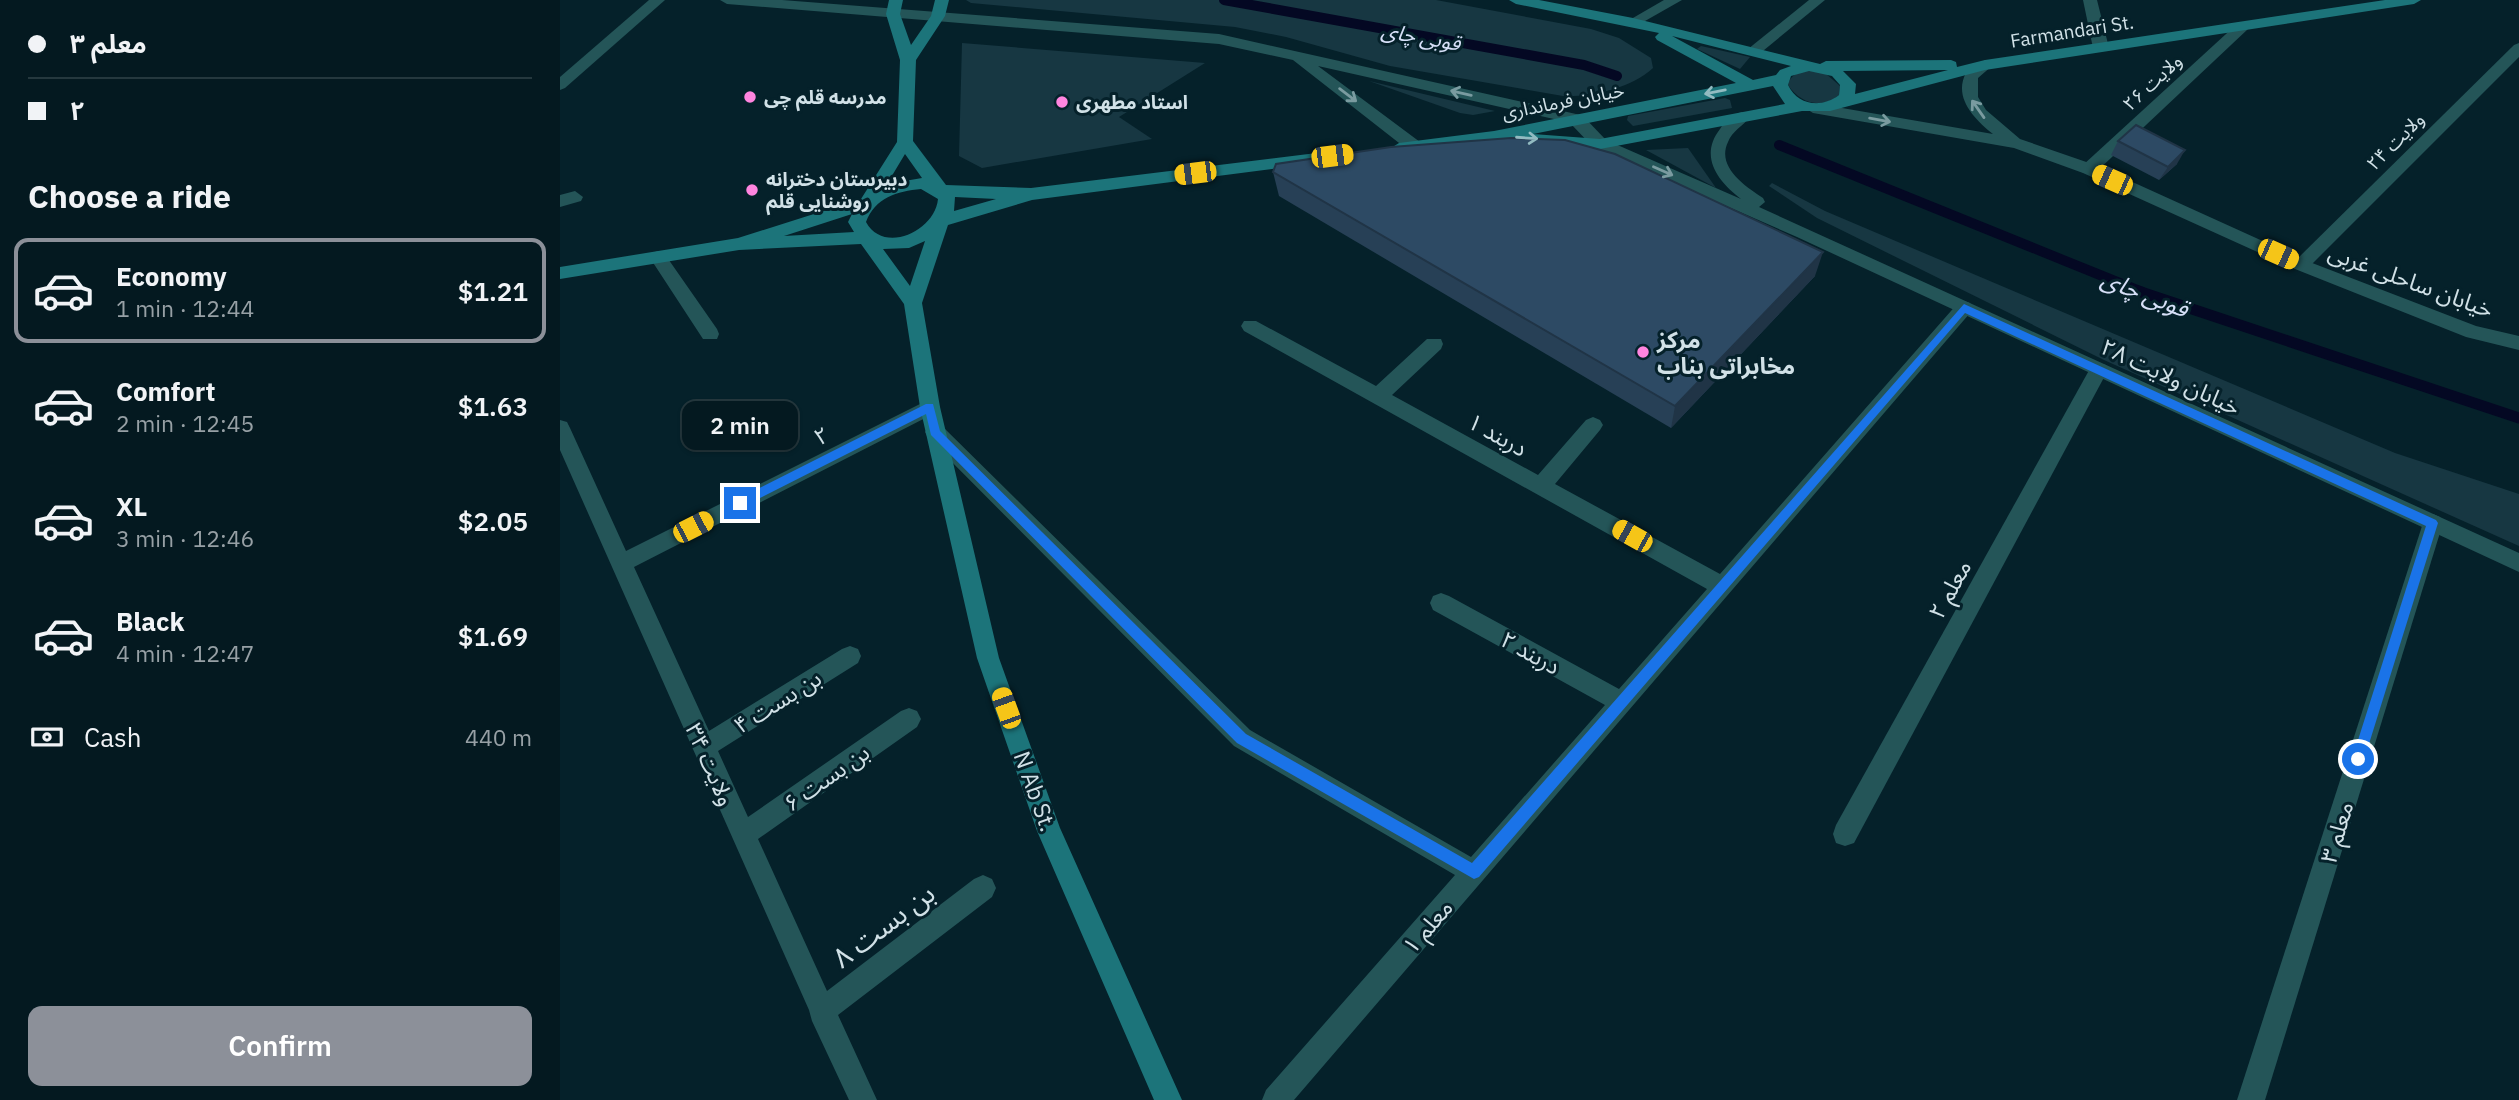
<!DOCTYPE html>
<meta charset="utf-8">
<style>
body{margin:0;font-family:"IBM Plex Sans","Noto Sans Arabic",sans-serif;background:#12262d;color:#f1f3f6;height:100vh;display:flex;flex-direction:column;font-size:26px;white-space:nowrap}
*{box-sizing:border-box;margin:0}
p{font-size:23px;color:#97a0a5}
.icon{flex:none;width:38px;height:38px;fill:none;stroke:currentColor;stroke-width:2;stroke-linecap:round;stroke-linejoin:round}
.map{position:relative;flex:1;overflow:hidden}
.drawer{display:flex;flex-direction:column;background:#041920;width:560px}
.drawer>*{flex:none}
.banner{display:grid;align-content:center;height:154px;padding:0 28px;background:#041920}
.end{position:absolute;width:32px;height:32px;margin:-16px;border:9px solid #1a73e8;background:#fff;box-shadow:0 0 0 4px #fff}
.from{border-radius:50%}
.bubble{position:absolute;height:49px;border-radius:14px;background:#041920;box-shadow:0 2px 5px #0004,0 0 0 2px #25383e;font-size:23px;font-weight:600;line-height:49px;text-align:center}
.car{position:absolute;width:21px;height:42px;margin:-21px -10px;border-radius:9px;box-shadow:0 0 5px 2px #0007;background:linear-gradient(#f5c518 24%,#345 0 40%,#f5c518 0 76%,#345 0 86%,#f5c518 0)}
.banner b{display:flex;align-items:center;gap:24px;height:66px;font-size:26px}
.banner b+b{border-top:2px solid #25383e}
.banner i{width:18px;height:18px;background:#f1f3f6}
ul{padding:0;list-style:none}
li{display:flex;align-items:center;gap:21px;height:105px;margin:0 14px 10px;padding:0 14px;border:4px solid transparent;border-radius:14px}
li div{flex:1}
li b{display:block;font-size:26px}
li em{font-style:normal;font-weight:600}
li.current{border-color:#8c9099}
li>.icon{width:63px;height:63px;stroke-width:1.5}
h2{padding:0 28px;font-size:32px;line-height:84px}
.pay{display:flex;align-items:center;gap:18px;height:77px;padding:0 28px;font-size:26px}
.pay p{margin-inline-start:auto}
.action{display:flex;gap:14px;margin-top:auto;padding:14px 28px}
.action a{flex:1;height:80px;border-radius:14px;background:#8c9099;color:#fff;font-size:28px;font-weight:600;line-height:80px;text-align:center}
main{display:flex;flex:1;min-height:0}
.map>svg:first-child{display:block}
.green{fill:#173742}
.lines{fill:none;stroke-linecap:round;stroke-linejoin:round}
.stream-far1{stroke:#040823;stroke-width:10}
.stream{stroke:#040823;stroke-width:11}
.service{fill:#245558;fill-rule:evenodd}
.minor{fill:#245558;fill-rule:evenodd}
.tertiary{fill:#245558;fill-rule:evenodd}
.secondary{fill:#1c747a;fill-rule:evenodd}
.wall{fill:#274056}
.shaded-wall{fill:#203446}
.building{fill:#2d4a64;stroke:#203446;stroke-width:2}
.oneway{stroke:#92bbc1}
.oneway2{stroke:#7a9ba0}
.route{fill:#1a73e8}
.poi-dot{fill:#ff85df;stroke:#05212a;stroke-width:2.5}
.labels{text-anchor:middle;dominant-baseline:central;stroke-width:6;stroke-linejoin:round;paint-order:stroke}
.far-street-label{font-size:19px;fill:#d1e1e7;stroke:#05212a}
.far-poi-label{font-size:19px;font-weight:bold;fill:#d1e1e7;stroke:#05212a;text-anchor:start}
.far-water-label{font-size:21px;font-style:italic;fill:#d7e0f8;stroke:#05212a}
.street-label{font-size:23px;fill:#d1e1e7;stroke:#05212a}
.poi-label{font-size:23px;font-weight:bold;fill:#d1e1e7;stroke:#05212a;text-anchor:start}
.water-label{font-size:24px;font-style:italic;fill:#d7e0f8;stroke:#05212a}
.near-street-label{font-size:28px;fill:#d1e1e7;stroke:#05212a}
</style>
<main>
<section class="drawer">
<div class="banner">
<b><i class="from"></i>معلم ۳</b>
<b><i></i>۲</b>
</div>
<h2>Choose a ride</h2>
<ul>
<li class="current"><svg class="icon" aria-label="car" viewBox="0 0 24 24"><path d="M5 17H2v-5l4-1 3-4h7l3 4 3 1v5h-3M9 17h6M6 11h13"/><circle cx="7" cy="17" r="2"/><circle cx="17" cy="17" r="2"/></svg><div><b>Economy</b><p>1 min · 12:44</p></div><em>$1.21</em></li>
<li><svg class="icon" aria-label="car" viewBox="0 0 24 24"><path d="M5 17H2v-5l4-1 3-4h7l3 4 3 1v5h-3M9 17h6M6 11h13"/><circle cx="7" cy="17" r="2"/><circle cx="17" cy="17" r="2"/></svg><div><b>Comfort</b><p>2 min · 12:45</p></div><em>$1.63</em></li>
<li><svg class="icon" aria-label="car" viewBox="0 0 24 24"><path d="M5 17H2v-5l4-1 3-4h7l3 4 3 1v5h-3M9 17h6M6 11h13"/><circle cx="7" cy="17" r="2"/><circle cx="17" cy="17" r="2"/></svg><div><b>XL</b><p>3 min · 12:46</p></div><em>$2.05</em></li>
<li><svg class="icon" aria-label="car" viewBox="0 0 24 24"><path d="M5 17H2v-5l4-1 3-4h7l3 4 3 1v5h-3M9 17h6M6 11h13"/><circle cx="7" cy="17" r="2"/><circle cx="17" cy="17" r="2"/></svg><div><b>Black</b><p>4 min · 12:47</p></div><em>$1.69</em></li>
</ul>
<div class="pay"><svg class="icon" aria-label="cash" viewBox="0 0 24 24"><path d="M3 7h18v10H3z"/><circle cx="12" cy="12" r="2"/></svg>Cash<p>440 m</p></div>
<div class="action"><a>Confirm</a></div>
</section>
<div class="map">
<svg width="1959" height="1100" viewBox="0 0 1959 1100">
<rect width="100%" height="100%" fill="#05212a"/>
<g class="green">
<path d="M406 0H876L1031 29 1059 38 1091 58 1093 68C1071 88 1033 97 1003 96L830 66 726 37 675 27 411 3Z"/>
<polygon points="402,43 645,63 559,117 592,139 422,168 399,156"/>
<polygon points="1141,46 1190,57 1180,69 1137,49"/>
<path d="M1248 70 1265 73 1280 86 1279 95C1261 110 1240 103 1228 85 1230 75 1238 72 1248 70Z"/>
<polygon points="809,81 935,111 913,115 900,113"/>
<polygon points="1165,98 1170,100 1172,108 1073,126 1067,120 1068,116"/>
<polygon points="1128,148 1156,188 1086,150"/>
<polygon points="1212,183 1265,211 1835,453 1959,494 1959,546 1544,360 1257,218 1209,186"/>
</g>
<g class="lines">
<g class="stream-far1">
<polyline points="664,0 1024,65 1057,76"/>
<polyline points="1219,145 1582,292"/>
</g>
<polyline class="stream" points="1578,291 1959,418"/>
<g class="service">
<polygon points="89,0 105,0 5,88 0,90 0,77"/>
<polygon points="1104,0 1122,0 1078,25 1068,25 1066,22"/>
<polygon points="1249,0 1265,0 1198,55 1188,55 1185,52 1188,49"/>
<polygon points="1683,22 1690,26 1688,29 1535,173 1523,173 1521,169 1523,165 1678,23"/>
<polygon points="1959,43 1959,57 1747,269 1735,269 1732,265 1735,261 1954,45"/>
<polygon points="15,191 23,197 21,201 0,207 0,195"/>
<polygon points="1404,301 1410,303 1413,308 1410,313 734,1100 702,1100 706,1090 895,875 674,746 368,438 365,432 368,426 375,424 382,426 690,730 911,857 1045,705 873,610 870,603 873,596 881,593 889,596 1059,689 1147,589 684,331 681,326 684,321 696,321 816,386 867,339 881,339 883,344 881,349 832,395 978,475 1026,420 1033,417 1040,420 1043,425 1040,430 995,484 1160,574 1398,303"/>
<polygon points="1539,363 1546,365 1548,370 1294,843 1285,846 1276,843 1273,834 1276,825 1532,365"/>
<polygon points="1873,514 1880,517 1883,523 1705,1100 1677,1100 1863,523 1866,517"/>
</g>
<g class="minor">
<polygon points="160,0 222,0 659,34 1016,114 1024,119 1016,124 758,66 860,142 862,146 860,150 848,150 733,60 659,44 167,4"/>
<polygon points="1523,0 1537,0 1549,48 1546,51 1536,51 1533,48"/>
<path d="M1425 60 1433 65 1418 78V97L1426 110 1460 139 1535 165 1747 261 1916 326 1959 336V350L1906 337 1735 269 1523 173 1454 148 1253 113 1245 108 1253 103 1433 134C1414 119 1393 97 1406 73Z"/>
<path d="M1182 112 1190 117C1183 126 1172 131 1168 142 1156 167 1185 186 1203 198L1205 202 1199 207 1959 553V572L1237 237 1034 148 1032 144 1040 139 1046 140 1181 199C1157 181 1139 156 1160 129 1165 121 1173 114 1182 112Z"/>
<polygon points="98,251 104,253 157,329 159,334 157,339 143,339 92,261 89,257 92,253"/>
<polygon points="370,399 377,402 380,407 377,412 74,567 149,731 282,649 290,646 298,649 301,656 298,663 158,751 188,817 341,711 349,708 357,711 361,719 357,727 198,839 267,991 414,879 423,875 432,879 436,888 432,897 278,1015 317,1100 289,1100 252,1021 249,1010 0,450 0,420 7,422 10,428 66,551"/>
</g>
<polygon class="tertiary" points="1016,114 1022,115 1046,140 1048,144 1046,148 1034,148 1010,123 1008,119 1010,115"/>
<g class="secondary">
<path d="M329 0H343L340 14 351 45 371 16 375 0H389L385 16 356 60 353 141 386 185 471 188 789 149 797 154 789 159 472 200 388 225 362 303 380 407 439 658 500 828 622 1100H594L477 831 417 658 360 407 344 304 301 244 179 250 0 279V267L178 238 301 199 337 142 340 60 326 14ZM345 154 362 178 327 184ZM361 189 378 199C375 231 324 255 306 222 315 198 337 191 361 189ZM395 197 436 199 394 211ZM292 214 288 222 294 232 224 236ZM365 241 350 286 323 249 349 248Z"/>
<path d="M949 0H979L1073 18 1260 64 1266 61 1391 60 1396 62 1397 67 1425 60 1825 0H1861L1854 4 1425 70 1270 111H1242L1040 149 934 141 839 153 833 152 831 148 839 143 934 131 1176 83 1097 40 1095 37 1099 33 956 4ZM1112 36 1231 66 1220 70 1216 75 1193 80ZM1388 70 1295 94 1296 84 1283 71ZM1249 71 1272 76 1280 85 1279 95C1262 108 1238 106 1228 85L1231 76ZM1213 86 1225 104 1040 139 973 134Z"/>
</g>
</g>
<g class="wall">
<polygon points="1558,141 1617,164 1599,180 1551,155"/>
<polygon points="713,172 1255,276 1111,428 719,196"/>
</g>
<g class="shaded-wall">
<polygon points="1625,150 1617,164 1599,180 1608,167"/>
<polygon points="1263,252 1255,276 1111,428 1115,406"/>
</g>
<g class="building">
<polygon points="1576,125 1625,150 1608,167 1558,141"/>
<polygon points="951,138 1005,140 1055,154 1263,252 1115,406 713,172 716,164 831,147"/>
</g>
<defs><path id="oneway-shaft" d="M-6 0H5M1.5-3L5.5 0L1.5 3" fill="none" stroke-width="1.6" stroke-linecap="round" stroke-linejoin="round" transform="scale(1.75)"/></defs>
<g class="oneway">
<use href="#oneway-shaft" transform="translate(1155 92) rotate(169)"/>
<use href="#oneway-shaft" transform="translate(967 138) rotate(4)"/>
</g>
<g class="oneway2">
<use href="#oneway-shaft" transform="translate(901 93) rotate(-167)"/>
<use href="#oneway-shaft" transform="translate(788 95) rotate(37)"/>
<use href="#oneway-shaft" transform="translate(1418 109) rotate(-125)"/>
<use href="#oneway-shaft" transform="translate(1320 120) rotate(10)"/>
<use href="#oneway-shaft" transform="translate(1103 171) rotate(24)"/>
</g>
<polygon class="route" points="1404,304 1876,520 1878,523 1803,763 1794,763 1792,759 1866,526 1405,313 919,877 914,879 677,743 371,435 366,414 184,506 176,506 175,503 176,500 366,404 373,404 380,431 686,734 912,863"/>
<g class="poi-dot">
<circle cx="190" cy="97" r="7"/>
<circle cx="502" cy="102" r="7"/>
<circle cx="192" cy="190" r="7"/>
<circle cx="1083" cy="352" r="7"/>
</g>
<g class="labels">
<g class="far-street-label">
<text transform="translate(1512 31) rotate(-9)">Farmandari St.</text>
<text transform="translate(1592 82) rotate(-43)">ولایت ۲۶</text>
<text transform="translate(1003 101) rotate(-11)">خیابان فرمانداری</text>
<text transform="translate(1835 141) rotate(-45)">ولایت ۲۴</text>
</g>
<g class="far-poi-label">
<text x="204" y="97">مدرسه قلم چی</text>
<text x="516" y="102">استاد مطهری</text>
<text x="206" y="179">دبیرستان دخترانه<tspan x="206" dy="22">روشنایی قلم</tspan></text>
</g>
<g class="far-water-label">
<text transform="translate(861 36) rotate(10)">قوبی چای</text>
</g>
<g class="street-label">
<text transform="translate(1851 280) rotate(20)">خیابان ساحلی غربی</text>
<text transform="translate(1611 376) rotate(25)">خیابان ولایت ۲۸</text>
<text transform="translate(938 434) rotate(29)">دربند ۱</text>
<text transform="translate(261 435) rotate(-27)">۲</text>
<text transform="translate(1389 589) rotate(-61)">معلم ۲</text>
<text transform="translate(971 652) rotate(29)">دربند ۲</text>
<text transform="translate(217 701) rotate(-32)">بن بست ۴</text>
<text transform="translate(151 764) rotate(66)">ولایت ۳۴</text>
<text transform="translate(266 777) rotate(-35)">بن بست ۶</text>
<text transform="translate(476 791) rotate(70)">N Ab St.</text>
<text transform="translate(1776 832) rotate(-73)">معلم ۳</text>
<text transform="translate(867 926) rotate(-49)">معلم ۱</text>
</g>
<g class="poi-label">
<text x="1097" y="339">مرکز<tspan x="1097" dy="26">مخابراتی بناب</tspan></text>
</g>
<g class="water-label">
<text transform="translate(1585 293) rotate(21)">قوبی چای</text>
</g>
<g class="near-street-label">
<text transform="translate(323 925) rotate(-37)">بن بست ۸</text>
</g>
</g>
</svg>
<i class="end from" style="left:1798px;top:759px"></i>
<i class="end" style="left:180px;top:503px"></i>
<div class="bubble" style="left:122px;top:401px;width:116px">2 min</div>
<i class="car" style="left:772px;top:156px;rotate:83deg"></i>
<i class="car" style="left:635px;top:173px;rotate:263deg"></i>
<i class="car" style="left:1552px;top:180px;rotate:294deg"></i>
<i class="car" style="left:1718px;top:254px;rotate:114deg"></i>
<i class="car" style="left:133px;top:527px;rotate:63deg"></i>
<i class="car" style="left:1072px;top:536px;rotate:299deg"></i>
<i class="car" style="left:446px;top:708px;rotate:340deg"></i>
</div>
</main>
